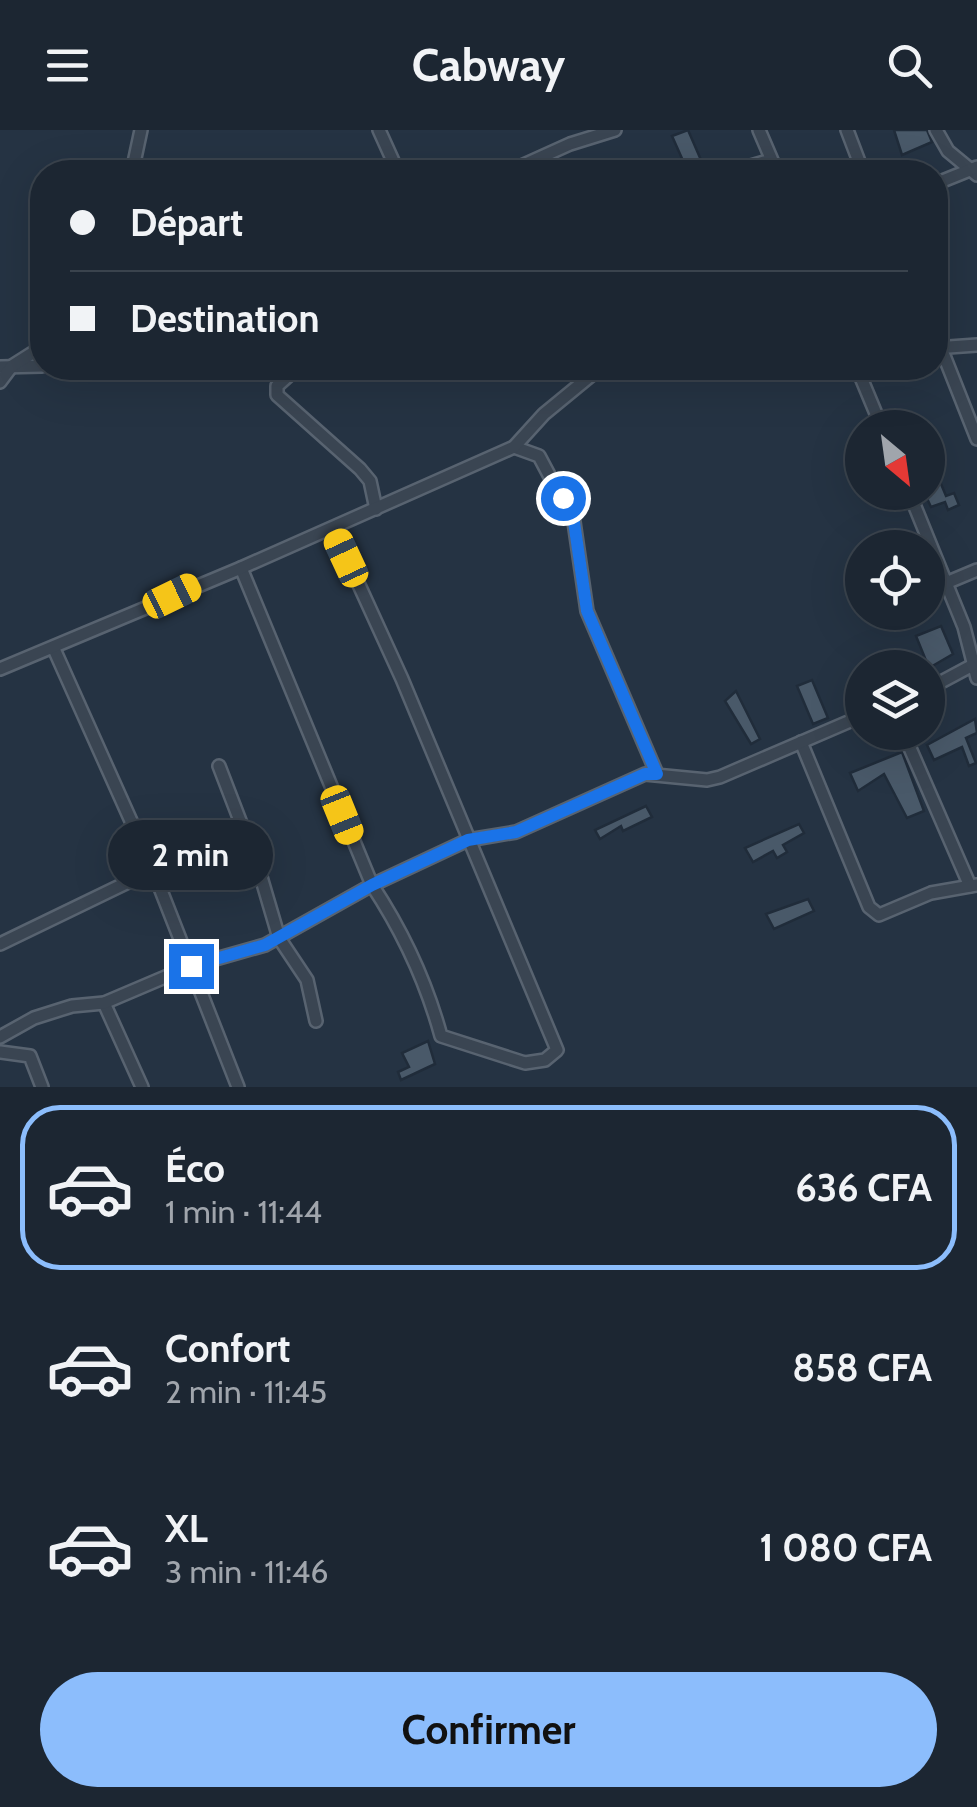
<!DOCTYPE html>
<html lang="fr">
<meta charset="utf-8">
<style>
body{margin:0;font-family:Cabin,sans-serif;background:#252e3a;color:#f1f3f6;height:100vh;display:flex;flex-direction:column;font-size:38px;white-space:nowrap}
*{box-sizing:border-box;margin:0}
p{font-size:32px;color:#a0a5ac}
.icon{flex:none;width:55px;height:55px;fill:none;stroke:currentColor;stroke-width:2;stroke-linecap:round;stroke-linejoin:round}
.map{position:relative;height:957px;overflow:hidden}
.panel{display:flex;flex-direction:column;background:#1c2632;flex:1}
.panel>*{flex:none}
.hud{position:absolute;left:30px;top:30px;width:918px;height:220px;border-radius:40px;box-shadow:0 10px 40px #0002,0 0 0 2px #3a434d;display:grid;align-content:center;height:220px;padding:0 40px;background:#1c2632}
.needle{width:65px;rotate:151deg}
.tools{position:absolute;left:845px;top:280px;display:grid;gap:20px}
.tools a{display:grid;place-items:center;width:100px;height:100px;border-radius:50%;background:#1c2632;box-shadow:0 10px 40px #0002,0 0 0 2px #3a434d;font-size:50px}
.end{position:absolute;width:45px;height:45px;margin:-22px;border:12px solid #1a73e8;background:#fff;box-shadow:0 0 0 5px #fff}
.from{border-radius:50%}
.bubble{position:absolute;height:70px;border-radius:35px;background:#1c2632;box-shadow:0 10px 40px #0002,0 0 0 2px #3a434d;font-size:32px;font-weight:700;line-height:70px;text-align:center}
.car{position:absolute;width:30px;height:60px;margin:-30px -15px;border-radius:12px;box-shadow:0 0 8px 2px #0007;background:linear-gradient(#f5c518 24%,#345 0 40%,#f5c518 0 76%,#345 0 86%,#f5c518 0)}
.hud b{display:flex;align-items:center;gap:35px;height:95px;font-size:38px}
.hud b+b{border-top:2px solid #3a434d}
.hud i{width:25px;height:25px;background:#f1f3f6}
ul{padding:18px 0 0;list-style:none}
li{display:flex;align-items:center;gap:30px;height:165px;margin:0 20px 15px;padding:0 20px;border:5px solid transparent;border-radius:40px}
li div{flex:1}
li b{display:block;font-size:38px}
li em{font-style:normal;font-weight:700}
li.active{border-color:#8cbdfc}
li>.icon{width:90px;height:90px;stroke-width:1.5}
.button{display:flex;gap:20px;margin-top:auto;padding:20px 40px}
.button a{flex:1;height:115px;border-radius:60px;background:#8cbdfc;color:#111;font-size:40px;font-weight:700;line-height:115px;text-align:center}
header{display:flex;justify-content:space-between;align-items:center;height:130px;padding:0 40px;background:#1c2632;font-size:45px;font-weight:700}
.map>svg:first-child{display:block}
.building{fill:#495969;stroke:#202c3a;stroke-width:2.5}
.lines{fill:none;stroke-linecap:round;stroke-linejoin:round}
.minor-casing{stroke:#586370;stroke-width:16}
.minor{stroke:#3a4552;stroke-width:11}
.route{stroke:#1a73e8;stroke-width:12}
</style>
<header><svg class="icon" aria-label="menu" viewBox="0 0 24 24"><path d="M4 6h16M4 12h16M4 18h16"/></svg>Cabway<svg class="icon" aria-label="search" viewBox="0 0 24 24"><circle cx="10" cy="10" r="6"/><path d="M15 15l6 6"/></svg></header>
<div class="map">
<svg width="977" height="957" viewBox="0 0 977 957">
<rect width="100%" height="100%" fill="#253343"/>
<g class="building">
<polygon points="688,0 704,37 692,42 688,42 672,6"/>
<polygon points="894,0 927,0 932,12 902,25"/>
<polygon points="939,349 946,366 954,363 959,375 948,380 945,372 931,377 924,362 928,354"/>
<polygon points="941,496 953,524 929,538 916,506"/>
<polygon points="812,550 828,588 813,594 797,556"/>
<polygon points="736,561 760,609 751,614 725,571"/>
<polygon points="975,589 977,603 966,608 976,633 969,636 962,617 934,630 927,615"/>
<polygon points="902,622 924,681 907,688 884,644 858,661 850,643"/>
<polygon points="646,676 652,687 623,701 621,696 600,709 595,700"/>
<polygon points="799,694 804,703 783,715 787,722 777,728 773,721 753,732 745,718"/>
<polygon points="808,769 814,781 774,799 766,784"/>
<polygon points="428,911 435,934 401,950 398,942 409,937 402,923"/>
</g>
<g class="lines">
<defs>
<g id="minor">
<polyline points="379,0 398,42"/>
<polyline points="759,0 777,42"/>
<polyline points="847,0 863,42"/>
<polyline points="936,0 948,21 977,45"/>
<polyline points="132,42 141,0"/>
<polyline points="508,42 570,14 615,0"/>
<polyline points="730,42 771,30"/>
<polyline points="935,54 977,37"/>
<polyline points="935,218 977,215"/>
<polyline points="941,218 977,309"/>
<polyline points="0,237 42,236"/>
<polyline points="297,238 277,256 277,265 360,339 370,351 376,379"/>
<polyline points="857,238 882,298"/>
<polyline points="0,252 12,236 42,217"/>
<polyline points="514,317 539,326 574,392 587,481 657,644"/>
<polyline points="909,362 964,497 977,548"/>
<path d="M241 438 372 755C403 802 426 851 441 906L525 933 545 930 557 920 402 549 333 398"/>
<polyline points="946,453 977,440"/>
<polyline points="54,519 153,740 238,957"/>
<polyline points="0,539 241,438 514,317 544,284 600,238"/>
<polyline points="928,559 971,536"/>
<polyline points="903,602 970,756"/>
<polyline points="801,612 869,777 879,785 931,763 977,755"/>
<polyline points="219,636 259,740 279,808 307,850 316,891"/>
<polyline points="0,814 153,740"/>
<polyline points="104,873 142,957"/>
<polyline points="0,907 34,888 72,876 104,873 191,836 265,815 372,755 468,710 516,702 645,644 707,650 720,647 862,586"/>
<polyline points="0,922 30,926 42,957"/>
</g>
</defs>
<use href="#minor" class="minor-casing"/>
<use href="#minor" class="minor"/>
</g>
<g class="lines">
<polyline class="route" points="191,836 265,815 372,755 468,710 516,702 645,644 657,644 587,481 574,392 563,368"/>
</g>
</svg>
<div class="tools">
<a><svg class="needle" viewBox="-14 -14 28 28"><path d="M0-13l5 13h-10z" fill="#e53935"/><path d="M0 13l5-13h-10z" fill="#a0a5ac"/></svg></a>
<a><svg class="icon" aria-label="locate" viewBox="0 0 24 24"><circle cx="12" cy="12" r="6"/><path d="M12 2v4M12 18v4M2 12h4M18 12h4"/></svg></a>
<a><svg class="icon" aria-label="layers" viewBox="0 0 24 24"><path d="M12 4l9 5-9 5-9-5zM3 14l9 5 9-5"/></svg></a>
</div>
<i class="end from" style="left:563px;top:368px"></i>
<i class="end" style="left:191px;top:836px"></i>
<div class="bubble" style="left:108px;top:690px;width:165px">2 min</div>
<i class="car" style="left:346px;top:428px;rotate:335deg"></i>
<i class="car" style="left:172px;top:466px;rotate:64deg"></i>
<i class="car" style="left:342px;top:685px;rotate:158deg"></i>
<div class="hud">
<b><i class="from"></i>Départ</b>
<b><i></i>Destination</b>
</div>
</div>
<section class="panel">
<ul>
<li class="active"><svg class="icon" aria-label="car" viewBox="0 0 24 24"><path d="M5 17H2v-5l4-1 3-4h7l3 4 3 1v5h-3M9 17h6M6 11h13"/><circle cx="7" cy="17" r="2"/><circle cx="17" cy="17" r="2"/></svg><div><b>Éco</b><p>1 min · 11:44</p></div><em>636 CFA</em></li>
<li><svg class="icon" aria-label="car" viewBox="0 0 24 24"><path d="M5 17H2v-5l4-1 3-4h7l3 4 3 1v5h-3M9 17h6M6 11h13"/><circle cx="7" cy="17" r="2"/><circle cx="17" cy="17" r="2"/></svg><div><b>Confort</b><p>2 min · 11:45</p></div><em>858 CFA</em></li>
<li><svg class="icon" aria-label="car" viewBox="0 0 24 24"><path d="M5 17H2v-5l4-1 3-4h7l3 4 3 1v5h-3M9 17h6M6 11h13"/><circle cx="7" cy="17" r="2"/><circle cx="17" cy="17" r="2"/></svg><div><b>XL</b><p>3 min · 11:46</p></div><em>1 080 CFA</em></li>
</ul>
<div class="button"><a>Confirmer</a></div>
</section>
